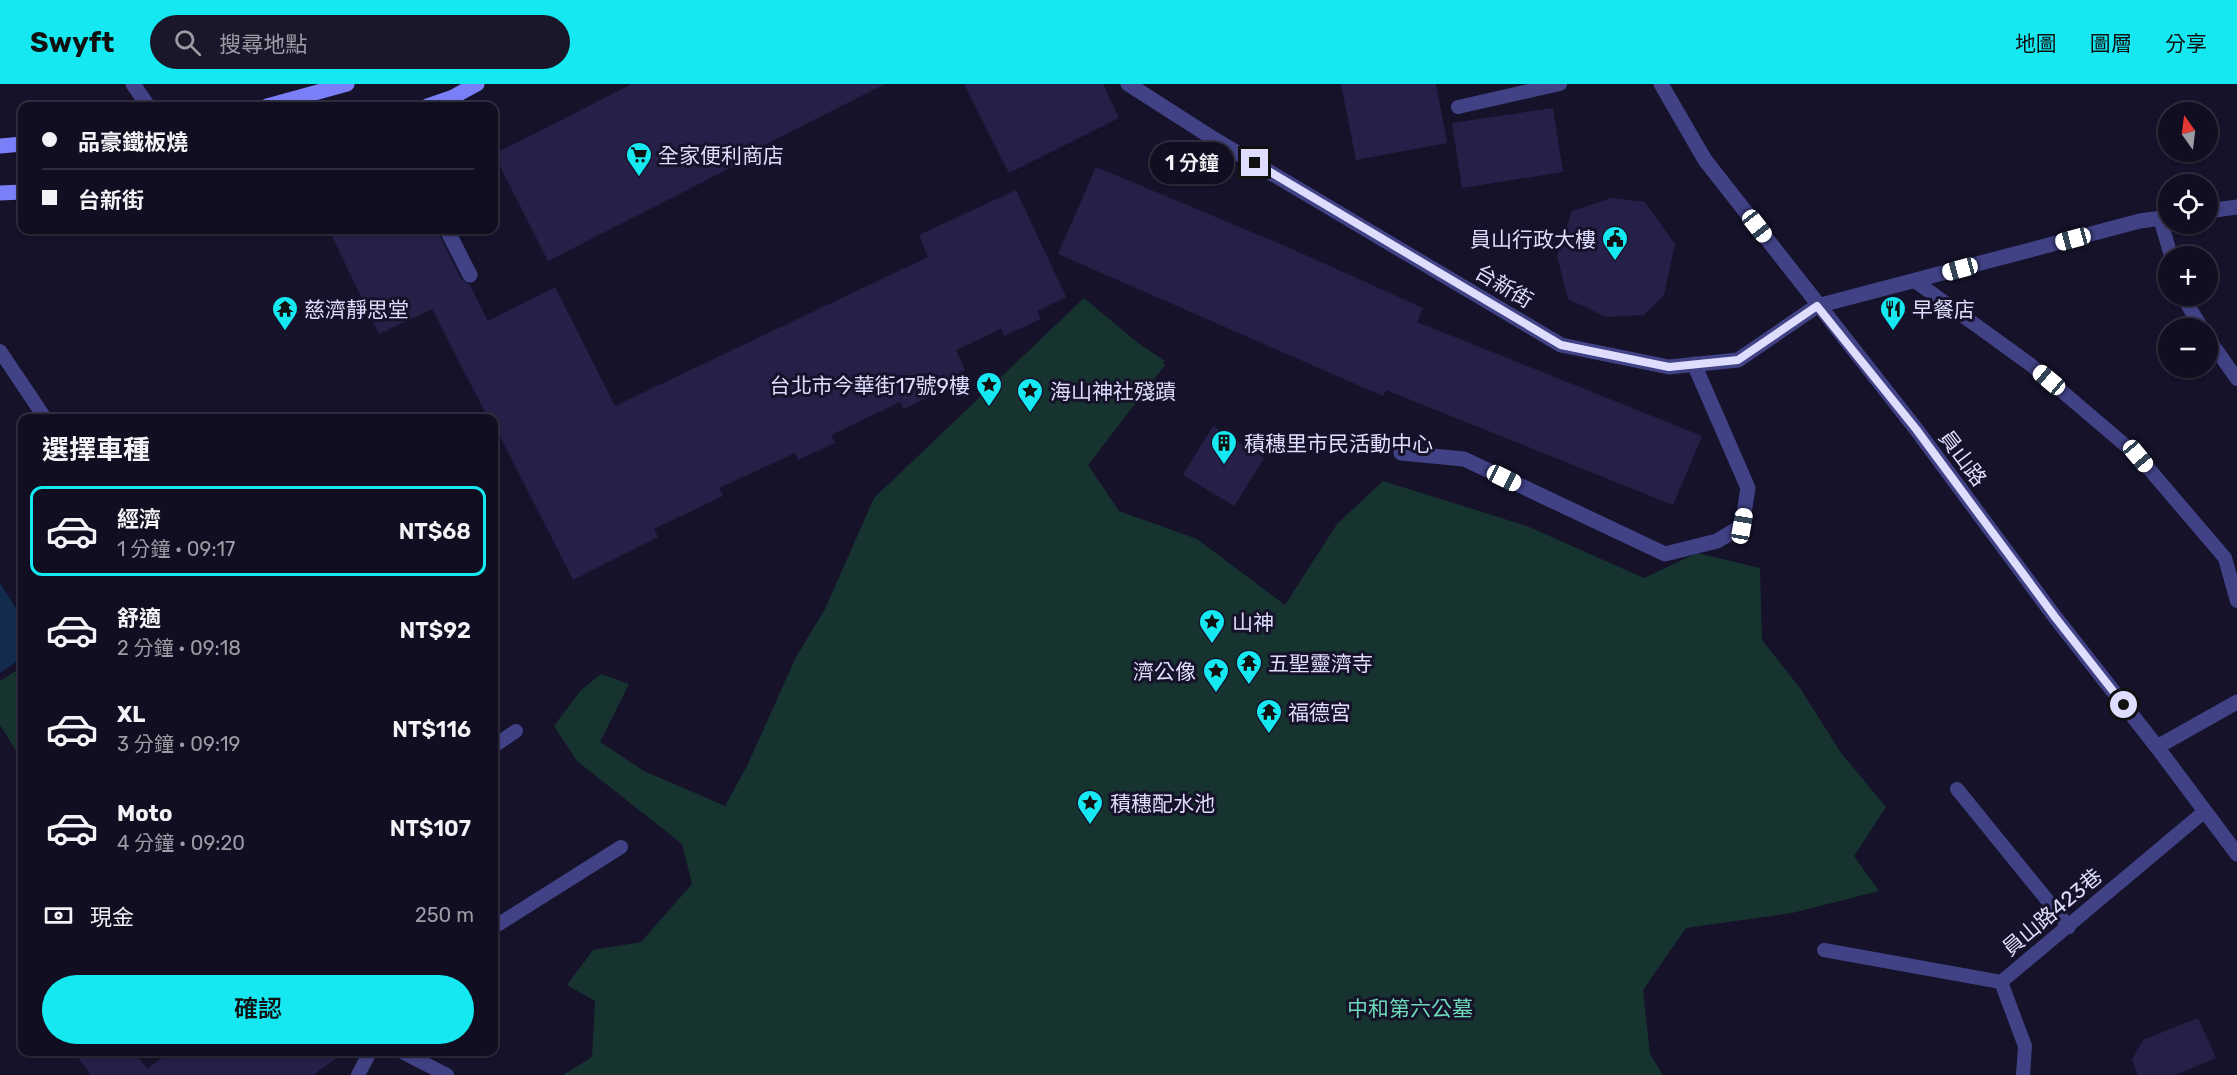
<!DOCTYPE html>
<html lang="zh-TW">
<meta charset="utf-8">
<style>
body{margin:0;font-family:Rubik,"Noto Sans TC",sans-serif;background:#191729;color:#f1f3f6;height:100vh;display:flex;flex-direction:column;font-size:22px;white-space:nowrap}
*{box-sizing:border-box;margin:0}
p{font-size:20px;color:#9c9ca5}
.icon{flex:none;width:33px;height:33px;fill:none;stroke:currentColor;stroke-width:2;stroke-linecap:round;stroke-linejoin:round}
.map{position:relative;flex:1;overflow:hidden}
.details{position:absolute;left:18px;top:330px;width:480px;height:642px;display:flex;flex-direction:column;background:#100e20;border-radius:12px;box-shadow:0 2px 4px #0004,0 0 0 2px #302e3e}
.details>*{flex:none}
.top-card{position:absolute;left:18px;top:18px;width:480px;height:132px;border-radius:12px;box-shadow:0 2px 4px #0004,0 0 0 2px #302e3e;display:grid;align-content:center;height:132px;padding:0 24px;background:#100e20}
.needle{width:39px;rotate:346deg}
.buttons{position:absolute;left:2158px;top:18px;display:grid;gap:12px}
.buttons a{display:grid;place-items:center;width:60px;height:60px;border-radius:50%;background:#100e20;box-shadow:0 2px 4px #0004,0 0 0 2px #302e3e;font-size:30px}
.end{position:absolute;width:27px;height:27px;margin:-14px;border:8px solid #dfddfd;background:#111;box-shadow:0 0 0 3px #111}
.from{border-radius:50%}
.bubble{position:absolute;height:42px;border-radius:21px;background:#100e20;box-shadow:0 2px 4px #0004,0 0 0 2px #302e3e;font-size:20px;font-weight:600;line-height:42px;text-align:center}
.car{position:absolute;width:18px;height:36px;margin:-18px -9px;border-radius:8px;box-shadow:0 0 4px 2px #0007;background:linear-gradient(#fff 24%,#345 0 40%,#fff 0 76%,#345 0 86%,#fff 0)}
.top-card b{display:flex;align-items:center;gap:21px;height:57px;font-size:22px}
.top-card b+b{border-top:2px solid #302e3e}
.top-card i{width:15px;height:15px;background:#f1f3f6}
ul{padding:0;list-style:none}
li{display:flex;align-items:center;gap:18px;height:90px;margin:0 12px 9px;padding:0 12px;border:3px solid transparent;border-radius:12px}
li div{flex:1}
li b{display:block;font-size:22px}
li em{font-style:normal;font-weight:600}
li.on{border-color:#15e8f1}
li>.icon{width:54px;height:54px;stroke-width:1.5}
h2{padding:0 24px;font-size:27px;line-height:72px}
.pay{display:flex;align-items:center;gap:15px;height:66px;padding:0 24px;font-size:22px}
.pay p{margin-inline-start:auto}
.cta{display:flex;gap:12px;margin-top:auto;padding:12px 24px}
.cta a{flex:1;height:69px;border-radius:36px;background:#15e8f1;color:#111;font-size:24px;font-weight:600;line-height:69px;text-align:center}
header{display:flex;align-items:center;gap:36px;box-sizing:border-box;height:84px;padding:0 30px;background:#15e8f1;color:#111}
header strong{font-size:28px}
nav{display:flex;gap:33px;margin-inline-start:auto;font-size:21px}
.search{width:420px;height:54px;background:#191729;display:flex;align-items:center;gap:15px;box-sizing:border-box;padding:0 21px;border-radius:33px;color:#9c9ca5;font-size:22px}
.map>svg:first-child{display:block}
.green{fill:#163330}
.water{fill:#132c4e}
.building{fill:#262049}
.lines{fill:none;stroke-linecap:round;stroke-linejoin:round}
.service{stroke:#414286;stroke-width:14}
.minor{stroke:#414286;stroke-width:15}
.tertiary{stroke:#414286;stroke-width:15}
.secondary{stroke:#7a7ff7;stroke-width:15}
.route{stroke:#dfddfd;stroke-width:8}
.labels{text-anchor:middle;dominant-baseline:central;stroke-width:6;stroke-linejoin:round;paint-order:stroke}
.poi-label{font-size:21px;fill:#dfddfd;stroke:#15122a;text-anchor:start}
.street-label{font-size:21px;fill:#dfddfd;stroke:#15122a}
.park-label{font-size:21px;fill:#6cdab8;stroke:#15122a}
</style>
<header>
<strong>Swyft</strong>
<div class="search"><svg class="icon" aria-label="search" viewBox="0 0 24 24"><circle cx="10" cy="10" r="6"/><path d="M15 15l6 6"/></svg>搜尋地點</div>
<nav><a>地圖</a><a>圖層</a><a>分享</a></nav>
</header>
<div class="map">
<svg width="2237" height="991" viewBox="0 0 2237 991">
<rect width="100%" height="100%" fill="#15122a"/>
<g class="green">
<polygon points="1084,214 1138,259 1165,277 1163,279 1165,281 1088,381 1119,427 1197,455 1285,521 1337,440 1383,397 1527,442 1644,494 1697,469 1760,484 1762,556 1800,604 1841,669 1886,723 1854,772 1879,807 1792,829 1686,844 1643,906 1650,970 1663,991 563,991 592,973 595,917 567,901 593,866 641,858 692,800 682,760 577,677 554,642 580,607 601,590 629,600 600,658 644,687 725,722 747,682 796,573 825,525 874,414"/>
<polygon points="22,583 22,676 0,641 0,597"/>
</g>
<polygon class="water" points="0,499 22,534 22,574 0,589"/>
<g class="building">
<polygon points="632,0 885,0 740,73 742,78 548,177 494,70"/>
<polygon points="964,0 1103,0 1119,34 1009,89"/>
<polygon points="1341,0 1436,0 1447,59 1356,76"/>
<polygon points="1553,24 1563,88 1462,104 1452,39"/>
<polygon points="1096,83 1283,161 1423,224 1417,238 1702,352 1673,421 1386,306 1383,312 1058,170"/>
<polygon points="1016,106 1066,213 1037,227 1041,235 1004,252 1001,245 956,266 965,286 936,300 940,308 903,325 900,318 831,351 835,359 798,376 795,369 719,404 723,412 654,445 658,453 573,496 499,350 496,351 494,346 494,334 488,334 432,225 379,250 329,146 437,146 461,195 470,201 488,237 555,203 615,322 928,173 919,151"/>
<polygon points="1612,114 1645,118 1675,160 1664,211 1644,231 1606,233 1568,215 1557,172 1572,127"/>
<polygon points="1213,342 1264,374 1234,422 1183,391"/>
<polygon points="2198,934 2216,974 2175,991 2138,991 2132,976 2143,956"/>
<polygon points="74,968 134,968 147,985 170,968 345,968 313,991 91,991"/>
</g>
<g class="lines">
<g class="service">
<polyline points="1458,23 1560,0"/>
<polyline points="2160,134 2171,172"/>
<polyline points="1915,197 2031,281 2138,372 2225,474 2237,517"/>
<polyline points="2182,212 2202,244"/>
<polyline points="2208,254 2237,295"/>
<polyline points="0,267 45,334"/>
<polyline points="494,662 516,647"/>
<polyline points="1957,705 2069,843"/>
<polyline points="494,843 621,763"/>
<polyline points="1824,866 2001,898"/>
<polyline points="402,968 447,991"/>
<polyline points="358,991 370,968"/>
<polyline points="2023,991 2025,962 2001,898 2205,727"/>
</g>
<g class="minor">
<polyline points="133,0 148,22"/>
<polyline points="1128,0 1214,55 1561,261 1669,283 1738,276 1817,222 2140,137 2169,133"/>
<polyline points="2208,127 2237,123"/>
<polyline points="447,146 470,191"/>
<polyline points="1401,369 1464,375 1665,470 1717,457 1742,442 1748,404 1694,280"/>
<polyline points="2157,663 2237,618"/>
</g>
<polyline class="tertiary" points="1661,0 1705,76 1916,345 2055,533 2157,663 2237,770"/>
<g class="secondary">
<polyline points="267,22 347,0"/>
<polyline points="427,22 453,13 477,0"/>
<polyline points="0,62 22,60"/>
<polyline points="0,109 22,108"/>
</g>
</g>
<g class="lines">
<polyline class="route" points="1255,79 1561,261 1669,283 1738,276 1817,222 1916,345 2055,533 2124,621"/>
</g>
<defs>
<symbol id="supermarket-pin" viewBox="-11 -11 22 30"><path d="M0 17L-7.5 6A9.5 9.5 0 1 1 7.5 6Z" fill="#15e8f1" stroke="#15122a"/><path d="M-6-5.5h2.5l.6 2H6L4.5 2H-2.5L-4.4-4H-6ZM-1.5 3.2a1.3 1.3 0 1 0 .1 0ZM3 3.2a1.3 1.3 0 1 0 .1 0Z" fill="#111"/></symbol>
<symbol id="civic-pin" viewBox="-11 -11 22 30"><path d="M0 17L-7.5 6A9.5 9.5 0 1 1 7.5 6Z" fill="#15e8f1" stroke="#15122a"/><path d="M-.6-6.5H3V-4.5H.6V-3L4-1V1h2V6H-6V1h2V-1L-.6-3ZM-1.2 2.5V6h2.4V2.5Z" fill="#111"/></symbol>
<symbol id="temple-pin" viewBox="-11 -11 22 30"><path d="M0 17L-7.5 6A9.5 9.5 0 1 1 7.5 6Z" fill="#15e8f1" stroke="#15122a"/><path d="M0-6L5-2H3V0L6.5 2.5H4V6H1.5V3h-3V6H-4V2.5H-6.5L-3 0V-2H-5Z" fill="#111"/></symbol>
<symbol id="restaurant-pin" viewBox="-11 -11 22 30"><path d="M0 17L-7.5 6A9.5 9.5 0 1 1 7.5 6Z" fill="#15e8f1" stroke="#15122a"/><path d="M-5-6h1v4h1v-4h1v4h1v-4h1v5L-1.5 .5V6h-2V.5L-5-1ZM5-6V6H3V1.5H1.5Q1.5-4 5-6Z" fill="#111"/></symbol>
<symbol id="sight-pin" viewBox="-11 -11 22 30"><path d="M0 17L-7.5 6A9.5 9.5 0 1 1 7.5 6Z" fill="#15e8f1" stroke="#15122a"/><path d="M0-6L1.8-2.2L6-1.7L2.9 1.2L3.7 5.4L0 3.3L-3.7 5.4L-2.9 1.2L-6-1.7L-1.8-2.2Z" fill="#111"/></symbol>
<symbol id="building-pin" viewBox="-11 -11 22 30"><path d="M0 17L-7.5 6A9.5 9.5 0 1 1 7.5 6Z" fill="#15e8f1" stroke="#15122a"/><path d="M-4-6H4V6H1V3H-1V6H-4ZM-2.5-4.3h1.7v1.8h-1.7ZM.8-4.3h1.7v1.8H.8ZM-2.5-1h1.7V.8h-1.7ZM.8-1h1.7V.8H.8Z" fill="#111"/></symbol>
</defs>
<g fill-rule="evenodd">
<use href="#supermarket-pin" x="624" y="56" width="30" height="40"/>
<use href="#civic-pin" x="1600" y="140" width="30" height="40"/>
<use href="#temple-pin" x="270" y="210" width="30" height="40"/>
<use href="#restaurant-pin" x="1878" y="210" width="30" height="40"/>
<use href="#sight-pin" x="974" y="286" width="30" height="40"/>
<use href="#sight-pin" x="1015" y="292" width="30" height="40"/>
<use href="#building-pin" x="1209" y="344" width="30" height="40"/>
<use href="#sight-pin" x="1197" y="523" width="30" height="40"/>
<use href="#temple-pin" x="1234" y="564" width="30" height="40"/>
<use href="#sight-pin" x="1201" y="572" width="30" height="40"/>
<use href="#temple-pin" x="1254" y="613" width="30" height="40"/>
<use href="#sight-pin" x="1075" y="704" width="30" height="40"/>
</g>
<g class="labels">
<g class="poi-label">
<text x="658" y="71">全家便利商店</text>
<text x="1596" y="155" text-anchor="end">員山行政大樓</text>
<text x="304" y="225">慈濟靜思堂</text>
<text x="1912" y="225">早餐店</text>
<text x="970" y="301" text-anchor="end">台北市今華街17號9樓</text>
<text x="1050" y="307">海山神社殘蹟</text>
<text x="1244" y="359">積穗里市民活動中心</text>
<text x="1232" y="538">山神</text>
<text x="1268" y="579">五聖靈濟寺</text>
<text x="1196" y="587" text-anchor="end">濟公像</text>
<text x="1288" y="628">福德宮</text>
<text x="1110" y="719">積穗配水池</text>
</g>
<g class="street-label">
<text transform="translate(1504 202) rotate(31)">台新街</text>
<text transform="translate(1963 374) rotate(53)">員山路</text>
<text transform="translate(2052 828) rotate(-40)">員山路423巷</text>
</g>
<g class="park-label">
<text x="1410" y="924">中和第六公墓</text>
</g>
</g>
</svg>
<div class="buttons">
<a><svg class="needle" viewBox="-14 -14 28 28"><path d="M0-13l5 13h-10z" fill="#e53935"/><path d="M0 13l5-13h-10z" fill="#9c9ca5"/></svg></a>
<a><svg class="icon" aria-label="locate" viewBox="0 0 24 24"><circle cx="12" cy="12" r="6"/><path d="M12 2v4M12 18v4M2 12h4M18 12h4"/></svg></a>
<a>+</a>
<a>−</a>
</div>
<i class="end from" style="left:2124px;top:621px"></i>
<i class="end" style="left:1255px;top:79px"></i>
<div class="bubble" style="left:1150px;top:58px;width:84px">1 分鐘</div>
<i class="car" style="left:1757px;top:142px;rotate:142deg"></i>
<i class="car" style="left:2073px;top:155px;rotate:255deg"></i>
<i class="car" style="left:1960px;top:185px;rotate:255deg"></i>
<i class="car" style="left:2049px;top:296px;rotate:310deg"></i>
<i class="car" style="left:2138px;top:372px;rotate:140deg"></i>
<i class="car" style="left:1504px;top:394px;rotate:116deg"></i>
<i class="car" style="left:1742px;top:442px;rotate:10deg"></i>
<div class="top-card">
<b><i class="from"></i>品豪鐵板燒</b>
<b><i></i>台新街</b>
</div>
<section class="details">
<h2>選擇車種</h2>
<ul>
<li class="on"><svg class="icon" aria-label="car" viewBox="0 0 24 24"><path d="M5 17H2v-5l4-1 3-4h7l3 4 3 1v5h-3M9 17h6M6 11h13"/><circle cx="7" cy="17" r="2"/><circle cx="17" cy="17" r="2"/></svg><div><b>經濟</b><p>1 分鐘 · 09:17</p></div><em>NT$68</em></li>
<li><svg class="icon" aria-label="car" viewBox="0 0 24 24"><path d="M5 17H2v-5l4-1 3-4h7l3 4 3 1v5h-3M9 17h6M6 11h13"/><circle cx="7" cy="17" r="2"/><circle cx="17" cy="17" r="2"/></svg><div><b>舒適</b><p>2 分鐘 · 09:18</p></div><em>NT$92</em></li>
<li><svg class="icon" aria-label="car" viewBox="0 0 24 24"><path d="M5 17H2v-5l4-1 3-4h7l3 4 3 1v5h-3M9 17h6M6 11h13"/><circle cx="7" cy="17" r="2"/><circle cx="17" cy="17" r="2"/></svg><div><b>XL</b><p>3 分鐘 · 09:19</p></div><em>NT$116</em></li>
<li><svg class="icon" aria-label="car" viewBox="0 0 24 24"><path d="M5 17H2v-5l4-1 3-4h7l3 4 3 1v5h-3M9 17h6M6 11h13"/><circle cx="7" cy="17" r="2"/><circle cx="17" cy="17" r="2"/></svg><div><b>Moto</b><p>4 分鐘 · 09:20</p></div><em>NT$107</em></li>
</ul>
<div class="pay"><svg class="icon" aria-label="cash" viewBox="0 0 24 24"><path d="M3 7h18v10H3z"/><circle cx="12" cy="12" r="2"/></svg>現金<p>250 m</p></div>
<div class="cta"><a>確認</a></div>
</section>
</div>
